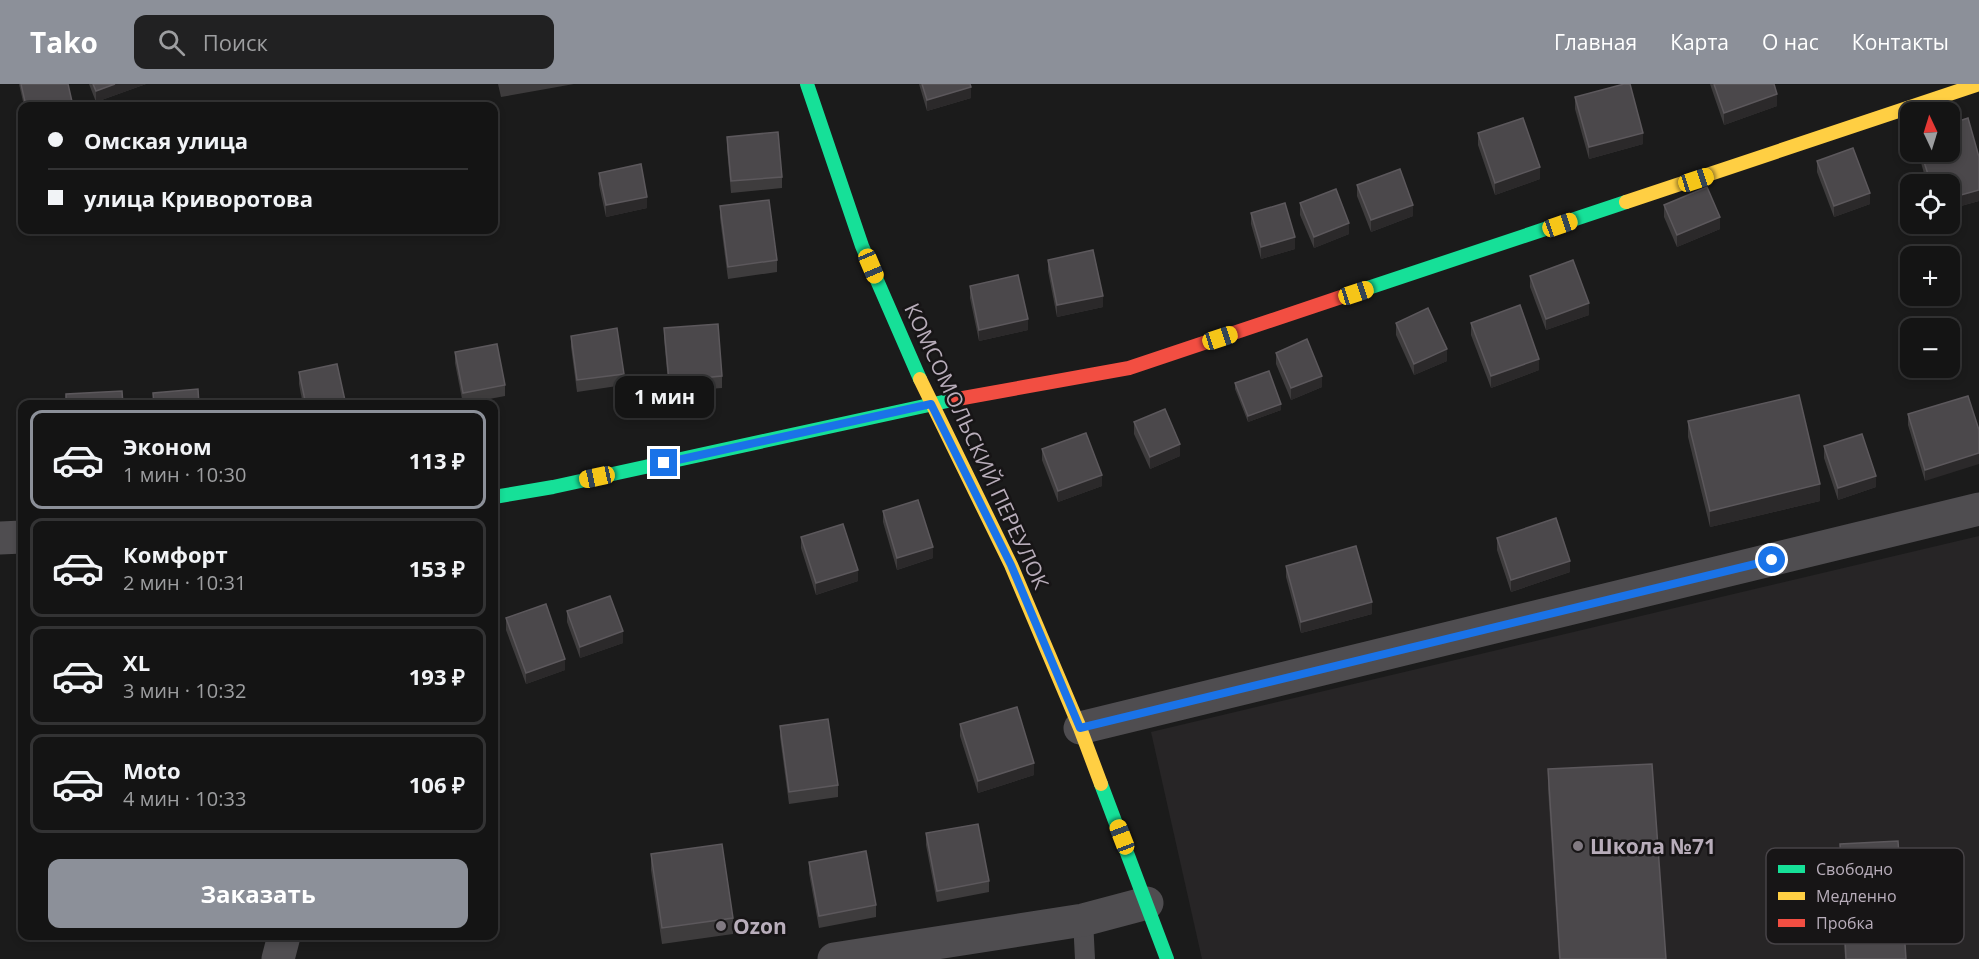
<!DOCTYPE html>
<html lang="ru">
<meta charset="utf-8">
<style>
body{margin:0;font-family:"Open Sans",sans-serif;background:#212122;color:#f1f3f6;height:100vh;display:flex;flex-direction:column;font-size:22px;white-space:nowrap}
*{box-sizing:border-box;margin:0}
p{font-size:20px;color:#9d9ea0}
.icon{flex:none;width:33px;height:33px;fill:none;stroke:currentColor;stroke-width:2;stroke-linecap:round;stroke-linejoin:round}
.map{position:relative;flex:1;overflow:hidden}
.drawer{position:absolute;left:18px;top:316px;width:480px;height:540px;display:flex;flex-direction:column;background:#141414;border-radius:12px;box-shadow:0 3px 9px #0003,0 0 0 2px #333334}
.drawer>*{flex:none}
.guide{position:absolute;left:18px;top:18px;width:480px;height:132px;border-radius:12px;box-shadow:0 3px 9px #0003,0 0 0 2px #333334;display:grid;align-content:center;height:132px;padding:0 30px;background:#141414}
.needle{width:39px;rotate:356deg}
.fabs{position:absolute;left:1900px;top:18px;display:grid;gap:12px}
.fabs a{display:grid;place-items:center;width:60px;height:60px;border-radius:12px;background:#141414;box-shadow:0 3px 9px #0003,0 0 0 2px #333334;font-size:30px}
.end{position:absolute;width:27px;height:27px;margin:-14px;border:8px solid #1a73e8;background:#fff;box-shadow:0 0 0 3px #fff}
.from{border-radius:50%}
.bubble{position:absolute;height:42px;border-radius:12px;background:#141414;box-shadow:0 3px 9px #0003,0 0 0 2px #333334;font-size:20px;font-weight:700;line-height:42px;text-align:center}
.car{position:absolute;width:18px;height:36px;margin:-18px -9px;border-radius:8px;box-shadow:0 0 4px 2px #0007;background:linear-gradient(#f5c518 24%,#345 0 40%,#f5c518 0 76%,#345 0 86%,#f5c518 0)}
.guide b{display:flex;align-items:center;gap:21px;height:57px;font-size:22px}
.guide b+b{border-top:2px solid #333334}
.guide i{width:15px;height:15px;background:#f1f3f6}
ul{padding:10px 0 0;list-style:none}
li{display:flex;align-items:center;gap:18px;height:99px;margin:0 12px 9px;padding:0 18px;border:3px solid #333334;border-radius:12px}
li div{flex:1}
li b{display:block;font-size:22px}
li em{font-style:normal;font-weight:700}
li.selected{border-color:#8c9099}
li>.icon{width:54px;height:54px;stroke-width:1.5}
.primary-button{display:flex;gap:12px;margin-top:auto;padding:12px 30px}
.primary-button a{flex:1;height:69px;border-radius:12px;background:#8c9099;color:#fff;font-size:24px;font-weight:700;line-height:69px;text-align:center}
header{display:flex;align-items:center;gap:36px;box-sizing:border-box;height:84px;padding:0 30px;background:#8c9099;color:#fff}
header strong{font-size:28px}
nav{display:flex;gap:33px;margin-inline-start:auto;font-size:21px}
.search{width:420px;height:54px;background:#212122;display:flex;align-items:center;gap:15px;box-sizing:border-box;padding:0 21px;border-radius:12px;color:#9d9ea0;font-size:22px}
.map>svg:first-child{display:block}
.built{fill:#272526}
.lines{fill:none;stroke-linecap:round;stroke-linejoin:round}
.lane{stroke:#4f4d50;stroke-width:20}
.street{stroke:#4f4d50;stroke-width:33}
.fast{stroke:#16e098;stroke-width:14}
.slow{stroke:#ffcf43;stroke-width:14}
.jam{stroke:#f24e42;stroke-width:14}
.wall{fill:#3e3c3d}
.shaded-wall{fill:#2b292a}
.building{fill:#4b484b;stroke:#5c585c;stroke-width:1.5}
.route{stroke:#1a73e8;stroke-width:8}
.poi-dot{fill:#817a82;stroke:#171516;stroke-width:2}
.labels{text-anchor:middle;dominant-baseline:central;stroke-width:5;stroke-linejoin:round;paint-order:stroke}
.street-label{font-size:21px;fill:#b8adba;stroke:#171516}
.poi-label{font-size:21px;font-weight:bold;fill:#b8adba;stroke:#171516;text-anchor:start}
.key{fill:#171516;stroke:#474347;stroke-width:1.5}
.key-label{font-size:16px;fill:#b8adba}
</style>
<header>
<strong>Tako</strong>
<div class="search"><svg class="icon" aria-label="search" viewBox="0 0 24 24"><circle cx="10" cy="10" r="6"/><path d="M15 15l6 6"/></svg>Поиск</div>
<nav><a>Главная</a><a>Карта</a><a>О нас</a><a>Контакты</a></nav>
</header>
<div class="map">
<svg width="1979" height="875" viewBox="0 0 1979 875">
<rect width="100%" height="100%" fill="#1b1b1b"/>
<polygon class="built" points="1979,452 1979,875 1202,875 1151,648"/>
<g class="lines">
<polyline class="lane" points="1083,836 1085,875"/>
<g class="street">
<polyline points="0,454 22,453"/>
<polyline points="1080,644 1979,425"/>
<polyline points="278,875 284,852"/>
<polyline points="834,875 1083,836 1147,819"/>
</g>
<g class="fast">
<polyline points="807,0 862,162 920,295"/>
<polyline points="1353,209 1626,118"/>
<polyline points="494,413 553,403 952,316"/>
<polyline points="1101,700 1167,875"/>
</g>
<g class="slow">
<polyline points="1626,118 1979,0"/>
<polyline points="920,295 1011,481 1080,644 1101,700"/>
</g>
<polyline class="jam" points="952,316 1129,284 1353,209"/>
</g>
<g class="wall">
<polygon points="19,0 68,0 73,22 24,22"/>
<polygon points="89,0 146,0 96,18"/>
<polygon points="498,0 574,0 501,13"/>
<polygon points="919,0 970,0 971,14 927,27"/>
<polygon points="1710,0 1774,0 1777,22 1724,41"/>
<polygon points="1575,13 1643,60 1589,75 1575,25"/>
<polygon points="1478,49 1540,95 1495,111 1478,61"/>
<polygon points="727,53 782,93 782,104 731,109 727,65"/>
<polygon points="1918,68 1950,68 1979,117 1950,125 1950,100 1927,100"/>
<polygon points="1817,77 1870,120 1834,133 1817,88"/>
<polygon points="599,89 647,124 606,133 599,101"/>
<polygon points="1357,101 1413,132 1371,148 1357,112"/>
<polygon points="1300,119 1349,150 1314,164 1300,131"/>
<polygon points="1664,121 1720,145 1677,163 1664,133"/>
<polygon points="720,122 777,176 777,188 728,195 720,134"/>
<polygon points="1251,129 1295,165 1261,175 1251,140"/>
<polygon points="1048,176 1103,223 1057,233 1048,187"/>
<polygon points="1530,192 1589,231 1546,246 1530,203"/>
<polygon points="970,202 1028,246 979,257 970,214"/>
<polygon points="1396,239 1447,277 1414,291 1396,251"/>
<polygon points="1471,239 1539,286 1491,304 1471,251"/>
<polygon points="664,244 722,292 722,304 669,308 664,255"/>
<polygon points="571,252 624,290 624,301 577,308 571,263"/>
<polygon points="455,268 505,301 505,312 463,320 455,279"/>
<polygon points="1276,269 1322,303 1291,316 1276,280"/>
<polygon points="299,288 346,321 303,321 299,300"/>
<polygon points="1235,299 1281,326 1248,338 1235,305"/>
<polygon points="1968,312 1925,397 1908,341 1908,330"/>
<polygon points="1688,337 1820,417 1710,443 1688,353"/>
<polygon points="1134,338 1180,372 1150,385 1134,350"/>
<polygon points="1824,362 1876,403 1838,416 1824,374"/>
<polygon points="1042,365 1102,402 1058,418 1042,376"/>
<polygon points="883,427 933,474 897,486 883,438"/>
<polygon points="801,453 858,497 816,511 801,464"/>
<polygon points="1497,454 1570,488 1511,508 1497,466"/>
<polygon points="1286,482 1372,530 1301,549 1286,493"/>
<polygon points="567,527 623,559 580,574 567,538"/>
<polygon points="506,534 565,586 526,600 506,546"/>
<polygon points="20,588 22,588 22,624 20,599"/>
<polygon points="960,640 1034,691 978,709 960,652"/>
<polygon points="780,642 838,701 838,713 789,720 780,653"/>
<polygon points="1548,685 1666,875 1559,875 1548,705"/>
<polygon points="926,749 989,797 989,808 937,818 926,761"/>
<polygon points="1840,760 1906,875 1845,875 1840,780"/>
<polygon points="651,770 733,834 733,850 662,860 651,786"/>
<polygon points="809,778 876,821 876,833 819,844 809,789"/>
</g>
<g class="shaded-wall">
<polygon points="115,0 146,0 96,18 96,7"/>
<polygon points="971,3 971,14 927,27 927,16"/>
<polygon points="1777,10 1777,22 1724,41 1724,29"/>
<polygon points="1643,49 1643,60 1589,75 1589,63"/>
<polygon points="1540,83 1540,95 1495,111 1495,99"/>
<polygon points="1979,106 1979,117 1950,125 1950,114"/>
<polygon points="1870,109 1870,120 1834,133 1834,122"/>
<polygon points="647,113 647,124 606,133 606,121"/>
<polygon points="1413,121 1413,132 1371,148 1371,136"/>
<polygon points="1720,133 1720,145 1677,163 1677,151"/>
<polygon points="1349,139 1349,150 1314,164 1314,153"/>
<polygon points="1295,153 1295,165 1261,175 1261,163"/>
<polygon points="1103,212 1103,223 1057,233 1057,221"/>
<polygon points="1589,219 1589,231 1546,246 1546,235"/>
<polygon points="1028,235 1028,246 979,257 979,246"/>
<polygon points="1447,265 1447,277 1414,291 1414,280"/>
<polygon points="1539,275 1539,286 1491,304 1491,292"/>
<polygon points="1322,292 1322,303 1291,316 1291,304"/>
<polygon points="1281,320 1281,326 1248,338 1248,332"/>
<polygon points="1180,360 1180,372 1150,385 1150,373"/>
<polygon points="1979,369 1979,380 1925,397 1925,386"/>
<polygon points="1102,391 1102,402 1058,418 1058,407"/>
<polygon points="1876,392 1876,403 1838,416 1838,404"/>
<polygon points="1820,400 1820,417 1710,443 1710,427"/>
<polygon points="933,463 933,474 897,486 897,474"/>
<polygon points="1570,477 1570,488 1511,508 1511,496"/>
<polygon points="858,486 858,497 816,511 816,499"/>
<polygon points="1372,518 1372,530 1301,549 1301,538"/>
<polygon points="623,547 623,559 580,574 580,563"/>
<polygon points="565,575 565,586 526,600 526,589"/>
<polygon points="1034,679 1034,691 978,709 978,697"/>
</g>
<g class="building">
<polygon points="21,0 68,0 73,22 26,22"/>
<polygon points="93,0 115,0 96,7"/>
<polygon points="922,0 970,0 971,3 927,16"/>
<polygon points="1624,0 1630,0 1643,49 1589,63 1575,13"/>
<polygon points="1714,0 1774,0 1777,10 1724,29"/>
<polygon points="1523,34 1540,83 1495,99 1478,49"/>
<polygon points="1968,34 1979,73 1979,106 1950,114 1950,100 1931,100 1921,68 1950,68 1950,40"/>
<polygon points="778,48 782,93 731,97 727,53"/>
<polygon points="1853,64 1870,109 1834,122 1817,77"/>
<polygon points="641,80 647,113 606,121 599,89"/>
<polygon points="1400,85 1413,121 1371,136 1357,101"/>
<polygon points="1707,103 1720,133 1677,151 1664,121"/>
<polygon points="1336,105 1349,139 1314,153 1300,119"/>
<polygon points="769,116 777,176 728,183 720,122"/>
<polygon points="1285,119 1295,153 1261,163 1251,129"/>
<polygon points="1093,166 1103,212 1057,221 1048,176"/>
<polygon points="1573,176 1589,219 1546,235 1530,192"/>
<polygon points="1018,191 1028,235 979,246 970,202"/>
<polygon points="1520,221 1539,275 1491,292 1471,239"/>
<polygon points="1428,224 1447,265 1414,280 1396,239"/>
<polygon points="718,240 722,292 669,297 664,244"/>
<polygon points="617,244 624,290 577,296 571,252"/>
<polygon points="1307,255 1322,292 1291,304 1276,269"/>
<polygon points="497,260 505,301 463,309 455,268"/>
<polygon points="337,280 346,321 306,321 299,288"/>
<polygon points="1269,287 1281,320 1248,332 1235,299"/>
<polygon points="198,305 199,321 154,321 153,309"/>
<polygon points="122,307 123,321 66,321 66,310"/>
<polygon points="1799,311 1820,400 1710,427 1688,337"/>
<polygon points="1968,312 1979,346 1979,369 1925,386 1908,330"/>
<polygon points="1165,325 1180,360 1150,373 1134,338"/>
<polygon points="1086,349 1102,391 1058,407 1042,365"/>
<polygon points="1862,350 1876,392 1838,404 1824,362"/>
<polygon points="918,416 933,463 897,474 883,427"/>
<polygon points="1556,434 1570,477 1511,496 1497,454"/>
<polygon points="843,440 858,486 816,499 801,453"/>
<polygon points="1356,462 1372,518 1301,538 1286,482"/>
<polygon points="610,512 623,547 580,563 567,527"/>
<polygon points="546,520 565,575 526,589 506,534"/>
<polygon points="20,588 22,588 22,612"/>
<polygon points="1017,623 1034,679 978,697 960,640"/>
<polygon points="828,635 838,701 789,708 780,642"/>
<polygon points="1652,680 1666,875 1560,875 1548,685"/>
<polygon points="978,740 989,797 937,807 926,749"/>
<polygon points="1898,757 1906,875 1846,875 1840,760"/>
<polygon points="722,760 733,834 662,844 651,770"/>
<polygon points="866,767 876,821 819,832 809,778"/>
</g>
<g class="lines">
<polyline class="route" points="664,379 931,320 1011,481 1080,644 1772,476"/>
</g>
<g class="poi-dot">
<circle cx="1578" cy="762" r="6"/>
<circle cx="721" cy="842" r="6"/>
</g>
<g class="labels">
<g class="street-label">
<text transform="translate(977 362) rotate(65)">КОМСОМОЛЬСКИЙ ПЕРЕУЛОК</text>
</g>
<g class="poi-label">
<text x="1590" y="762">Школа №71</text>
<text x="733" y="842">Ozon</text>
</g>
</g>
<rect x="1766" y="764" width="198" height="96" rx="9" class="key"/>
<rect x="1778" y="781" width="27" height="8" fill="#16e098"/>
<rect x="1778" y="808" width="27" height="8" fill="#ffcf43"/>
<rect x="1778" y="835" width="27" height="8" fill="#f24e42"/>
<g class="key-label">
<text x="1816" y="791">Свободно</text>
<text x="1816" y="818">Медленно</text>
<text x="1816" y="845">Пробка</text>
</g>
</svg>
<div class="fabs">
<a><svg class="needle" viewBox="-14 -14 28 28"><path d="M0-13l5 13h-10z" fill="#e53935"/><path d="M0 13l5-13h-10z" fill="#9d9ea0"/></svg></a>
<a><svg class="icon" aria-label="locate" viewBox="0 0 24 24"><circle cx="12" cy="12" r="6"/><path d="M12 2v4M12 18v4M2 12h4M18 12h4"/></svg></a>
<a>+</a>
<a>−</a>
</div>
<i class="end from" style="left:1772px;top:476px"></i>
<i class="end" style="left:664px;top:379px"></i>
<div class="bubble" style="left:615px;top:292px;width:99px">1 мин</div>
<i class="car" style="left:1696px;top:96px;rotate:72deg"></i>
<i class="car" style="left:1560px;top:141px;rotate:71deg"></i>
<i class="car" style="left:871px;top:182px;rotate:157deg"></i>
<i class="car" style="left:1356px;top:209px;rotate:72deg"></i>
<i class="car" style="left:1220px;top:254px;rotate:72deg"></i>
<i class="car" style="left:597px;top:393px;rotate:258deg"></i>
<i class="car" style="left:1122px;top:753px;rotate:339deg"></i>
<div class="guide">
<b><i class="from"></i>Омская улица</b>
<b><i></i>улица Криворотова</b>
</div>
<section class="drawer">
<ul>
<li class="selected"><svg class="icon" aria-label="car" viewBox="0 0 24 24"><path d="M5 17H2v-5l4-1 3-4h7l3 4 3 1v5h-3M9 17h6M6 11h13"/><circle cx="7" cy="17" r="2"/><circle cx="17" cy="17" r="2"/></svg><div><b>Эконом</b><p>1 мин · 10:30</p></div><em>113 ₽</em></li>
<li><svg class="icon" aria-label="car" viewBox="0 0 24 24"><path d="M5 17H2v-5l4-1 3-4h7l3 4 3 1v5h-3M9 17h6M6 11h13"/><circle cx="7" cy="17" r="2"/><circle cx="17" cy="17" r="2"/></svg><div><b>Комфорт</b><p>2 мин · 10:31</p></div><em>153 ₽</em></li>
<li><svg class="icon" aria-label="car" viewBox="0 0 24 24"><path d="M5 17H2v-5l4-1 3-4h7l3 4 3 1v5h-3M9 17h6M6 11h13"/><circle cx="7" cy="17" r="2"/><circle cx="17" cy="17" r="2"/></svg><div><b>XL</b><p>3 мин · 10:32</p></div><em>193 ₽</em></li>
<li><svg class="icon" aria-label="car" viewBox="0 0 24 24"><path d="M5 17H2v-5l4-1 3-4h7l3 4 3 1v5h-3M9 17h6M6 11h13"/><circle cx="7" cy="17" r="2"/><circle cx="17" cy="17" r="2"/></svg><div><b>Moto</b><p>4 мин · 10:33</p></div><em>106 ₽</em></li>
</ul>
<div class="primary-button"><a>Заказать</a></div>
</section>
</div>
